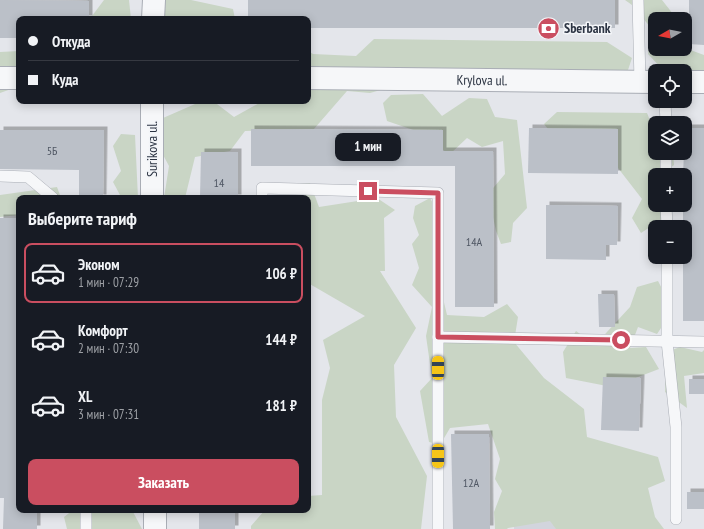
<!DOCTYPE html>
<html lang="ru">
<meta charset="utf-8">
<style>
body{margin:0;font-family:"PT Sans Narrow",sans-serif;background:#242831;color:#f1f3f6;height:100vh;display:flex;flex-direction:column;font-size:15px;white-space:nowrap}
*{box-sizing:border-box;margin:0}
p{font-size:13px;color:#9ea1a6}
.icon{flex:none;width:22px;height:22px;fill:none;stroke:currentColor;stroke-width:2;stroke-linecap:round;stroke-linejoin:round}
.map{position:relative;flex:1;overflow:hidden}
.side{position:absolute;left:16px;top:195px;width:295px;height:318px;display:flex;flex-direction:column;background:#171b24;border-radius:8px;box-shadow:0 2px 10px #0003}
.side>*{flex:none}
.top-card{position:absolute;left:16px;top:16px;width:295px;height:88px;border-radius:8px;box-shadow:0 2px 10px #0003;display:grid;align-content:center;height:88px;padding:0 12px;background:#171b24}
.needle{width:26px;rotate:261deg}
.tools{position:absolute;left:648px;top:12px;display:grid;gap:8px}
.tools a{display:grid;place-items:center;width:44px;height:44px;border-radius:8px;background:#171b24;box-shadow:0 2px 10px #0003;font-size:20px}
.end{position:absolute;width:18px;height:18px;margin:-9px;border:5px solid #ca4e60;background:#fff;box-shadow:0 0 0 2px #fff}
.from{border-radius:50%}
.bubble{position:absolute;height:28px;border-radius:8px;background:#171b24;box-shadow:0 2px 10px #0003;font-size:13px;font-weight:700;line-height:28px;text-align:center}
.car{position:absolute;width:12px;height:24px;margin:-12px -6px;border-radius:5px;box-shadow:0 0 3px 1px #0007;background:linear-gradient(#f5c518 24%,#345 0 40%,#f5c518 0 76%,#345 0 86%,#f5c518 0)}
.top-card b{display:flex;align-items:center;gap:14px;height:38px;font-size:15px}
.top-card b+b{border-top:1px solid #363941}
.top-card i{width:10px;height:10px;background:#f1f3f6}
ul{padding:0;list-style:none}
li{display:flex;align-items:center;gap:12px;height:60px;margin:0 8px 6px;padding:0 4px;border:2px solid transparent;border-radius:8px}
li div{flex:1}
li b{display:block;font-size:15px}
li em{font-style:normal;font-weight:700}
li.current{border-color:#ca4e60}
li>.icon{width:36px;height:36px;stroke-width:1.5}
h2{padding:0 12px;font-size:18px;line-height:48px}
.cta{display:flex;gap:8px;margin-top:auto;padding:8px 12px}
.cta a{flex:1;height:46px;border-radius:8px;background:#ca4e60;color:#fff;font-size:16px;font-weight:700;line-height:46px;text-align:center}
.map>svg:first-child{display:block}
.built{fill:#d2d5dd}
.green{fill:#c9d5c5}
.building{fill:#bbc0c8;filter:url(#shadow)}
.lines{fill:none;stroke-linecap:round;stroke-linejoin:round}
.lane-casing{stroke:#a9adb5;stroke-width:12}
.street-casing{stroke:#a9adb5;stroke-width:24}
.lane{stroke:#f6f7f9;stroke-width:11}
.street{stroke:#f6f7f9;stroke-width:22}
.route{stroke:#ca4e60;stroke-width:5}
.labels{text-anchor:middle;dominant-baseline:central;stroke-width:3;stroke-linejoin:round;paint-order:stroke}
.number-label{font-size:12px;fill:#505764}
.poi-label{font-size:14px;font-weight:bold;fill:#2c3443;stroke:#f3f5f8;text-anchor:start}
.street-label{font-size:14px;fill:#2c3443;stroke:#f3f5f8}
</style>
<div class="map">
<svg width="704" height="529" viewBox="0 0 704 529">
<defs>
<filter id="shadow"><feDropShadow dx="3.5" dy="-3.5" stdDeviation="0" flood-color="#0004"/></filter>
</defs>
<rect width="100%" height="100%" fill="#e4e6eb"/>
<rect class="built" x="514" y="509" width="53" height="20"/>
<g class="green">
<polygon points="104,0 129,0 131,19 93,19 92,16"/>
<polygon points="149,0 191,0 233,9 235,19 148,19"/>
<polygon points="625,0 662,0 673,14 672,19 655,19 655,49 685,49 685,48 704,55 704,77 685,71 664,71 648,54 651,28 632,5"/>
<polygon points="374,39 607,42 632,58 622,88 391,87 370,93 347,91 314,129 245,131 230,151 195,157 185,198 164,198 169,166 147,125 202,101 213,101 234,117 263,101 308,101 308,51 313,54 356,56"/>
<polygon points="19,51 19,88 14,88 0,93 0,52"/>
<polygon points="423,94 442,116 469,98 487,99 495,117 517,120 527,208 513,223 511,242 501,244 496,231 488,194 505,174 503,141 482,147 467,138 449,155 425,134 387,121 383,103 391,95"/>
<polygon points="557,112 647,113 655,133 655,153 673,153 674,165 661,175 655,175 655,205 668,205 661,227 655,227 655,230 650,227 641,233 632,218 642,199 618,168 551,133 544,124"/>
<polygon points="121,134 135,135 138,198 117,198 120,195 113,182 121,171 113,146"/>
<polygon points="300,183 310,183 319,207 377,198 395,210 384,218 385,271 380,271 416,328 394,365 396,417 427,476 421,529 251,529 251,526 265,510 308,510 308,496 322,495 322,400 330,368 323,340 365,316 308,283 308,198 296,198"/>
<polygon points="57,187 61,198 19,198 19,215 0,217 0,195"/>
<polygon points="430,198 443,221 433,256 447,315 484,317 507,304 518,317 514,342 544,378 584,409 587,437 658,457 665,481 648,488 655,517 664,529 556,529 550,521 508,528 507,529 495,529 494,512 502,491 495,479 500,459 488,424 450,428 440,445 429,442 420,391 432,378 426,336 432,307 412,285 419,268 412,244 419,235 413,218 415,206"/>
<polygon points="658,281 673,310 657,334 638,327 630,348 646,347 659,369 612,387 566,378 563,352 576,331 595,345 630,307 637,287"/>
<polygon points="680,347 702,352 704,350 704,373 684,376 687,408 665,392 666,364 664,353"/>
<polygon points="73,510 132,510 142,529 67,529 64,517"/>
</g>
<g class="building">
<polygon points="0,0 89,1 89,19 19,19 19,38 0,38"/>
<polygon points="248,0 615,0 615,28 308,28 308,19 248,19"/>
<polygon points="689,0 704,0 704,45 689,44"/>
<polygon points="529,128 618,129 618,174 528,173"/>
<polygon points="685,128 704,128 704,321 683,321 683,257 685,257 685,227 683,227 683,205 685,205 685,175 683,175 684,153 685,153"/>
<polygon points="251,129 443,130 443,151 493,151 494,307 455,307 455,166 251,166"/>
<polygon points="0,130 104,130 103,198 79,198 79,170 0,169"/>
<polygon points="201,152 238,152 238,198 200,198"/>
<polygon points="546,205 618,206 617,245 606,245 606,260 546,259"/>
<polygon points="0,218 19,218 19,510 37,510 37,529 3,529 4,498 0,498"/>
<polygon points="598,294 614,294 615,327 599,327"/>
<polygon points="603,377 641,378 639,431 601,430"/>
<rect x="689" y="379" width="15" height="15"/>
<polygon points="451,434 489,434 490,529 453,529"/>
<rect x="687" y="492" width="17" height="17"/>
<rect x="199" y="510" width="36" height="19"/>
</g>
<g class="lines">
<defs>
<g id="lane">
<polyline points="638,0 640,82"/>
<polyline points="665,101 666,123"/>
<polyline points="666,153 666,175"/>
<polyline points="0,176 28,177 53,198"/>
<polyline points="262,198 262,188 438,193 438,529"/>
<polyline points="666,205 667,227"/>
<polyline points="667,257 667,341 676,427 676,519"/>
<polyline points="438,337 704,342"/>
<polyline points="86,529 86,510"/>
</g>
<g id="street">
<polyline points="153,19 154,0"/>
<polyline points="0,78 19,78"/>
<path id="s1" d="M308 78 655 82"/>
<polyline points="685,82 704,82"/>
<polyline points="152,101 152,198"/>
<polyline points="155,510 155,529"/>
</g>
</defs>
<use href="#lane" class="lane-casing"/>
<use href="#street" class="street-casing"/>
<use href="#lane" class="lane"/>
<use href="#street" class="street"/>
</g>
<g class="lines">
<polyline class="route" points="368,191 438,193 438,337 621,340"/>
</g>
<defs>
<symbol id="bank-disc" viewBox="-11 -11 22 22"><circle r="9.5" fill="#ca4e60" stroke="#f3f5f8"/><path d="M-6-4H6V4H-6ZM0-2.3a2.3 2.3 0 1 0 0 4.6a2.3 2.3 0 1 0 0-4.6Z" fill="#fff"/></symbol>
</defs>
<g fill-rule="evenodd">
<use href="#bank-disc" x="536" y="16" width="25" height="25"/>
</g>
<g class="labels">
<g class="number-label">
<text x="52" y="150">5Б</text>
<text x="219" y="182">14</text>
<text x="474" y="241">14А</text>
<text x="471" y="482">12А</text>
</g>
<g class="poi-label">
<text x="564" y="28">Sberbank</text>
</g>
<g class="street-label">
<text stroke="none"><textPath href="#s1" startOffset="174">Krylova ul.</textPath></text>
<text transform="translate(152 149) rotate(-90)">Surikova ul.</text>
</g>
</g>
</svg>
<div class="tools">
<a><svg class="needle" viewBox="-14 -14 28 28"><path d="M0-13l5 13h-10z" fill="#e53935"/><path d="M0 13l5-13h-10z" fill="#9ea1a6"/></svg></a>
<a><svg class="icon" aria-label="locate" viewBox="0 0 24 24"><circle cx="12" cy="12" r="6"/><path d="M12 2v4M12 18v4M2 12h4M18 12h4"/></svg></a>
<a><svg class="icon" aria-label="layers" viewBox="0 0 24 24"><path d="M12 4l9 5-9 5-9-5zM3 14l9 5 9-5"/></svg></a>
<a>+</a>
<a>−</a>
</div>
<i class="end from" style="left:621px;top:340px"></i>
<i class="end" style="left:368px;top:191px"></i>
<div class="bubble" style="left:335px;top:133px;width:66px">1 мин</div>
<i class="car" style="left:438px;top:368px;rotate:0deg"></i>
<i class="car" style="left:438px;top:456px;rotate:180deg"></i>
<div class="top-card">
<b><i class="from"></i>Откуда</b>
<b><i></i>Куда</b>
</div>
<section class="side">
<h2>Выберите тариф</h2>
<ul>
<li class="current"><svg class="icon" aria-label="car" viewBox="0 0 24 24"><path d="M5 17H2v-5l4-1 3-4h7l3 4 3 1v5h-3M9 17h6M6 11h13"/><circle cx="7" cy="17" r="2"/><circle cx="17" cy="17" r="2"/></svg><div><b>Эконом</b><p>1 мин · 07:29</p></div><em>106 ₽</em></li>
<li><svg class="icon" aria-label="car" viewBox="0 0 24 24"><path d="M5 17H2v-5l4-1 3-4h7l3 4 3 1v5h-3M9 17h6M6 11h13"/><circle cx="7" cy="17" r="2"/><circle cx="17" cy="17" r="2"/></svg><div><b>Комфорт</b><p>2 мин · 07:30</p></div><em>144 ₽</em></li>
<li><svg class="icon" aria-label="car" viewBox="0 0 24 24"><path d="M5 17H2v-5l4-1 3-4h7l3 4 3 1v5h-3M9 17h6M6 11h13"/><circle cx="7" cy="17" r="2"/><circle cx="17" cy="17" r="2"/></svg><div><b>XL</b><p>3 мин · 07:31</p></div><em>181 ₽</em></li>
</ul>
<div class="cta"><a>Заказать</a></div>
</section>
</div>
